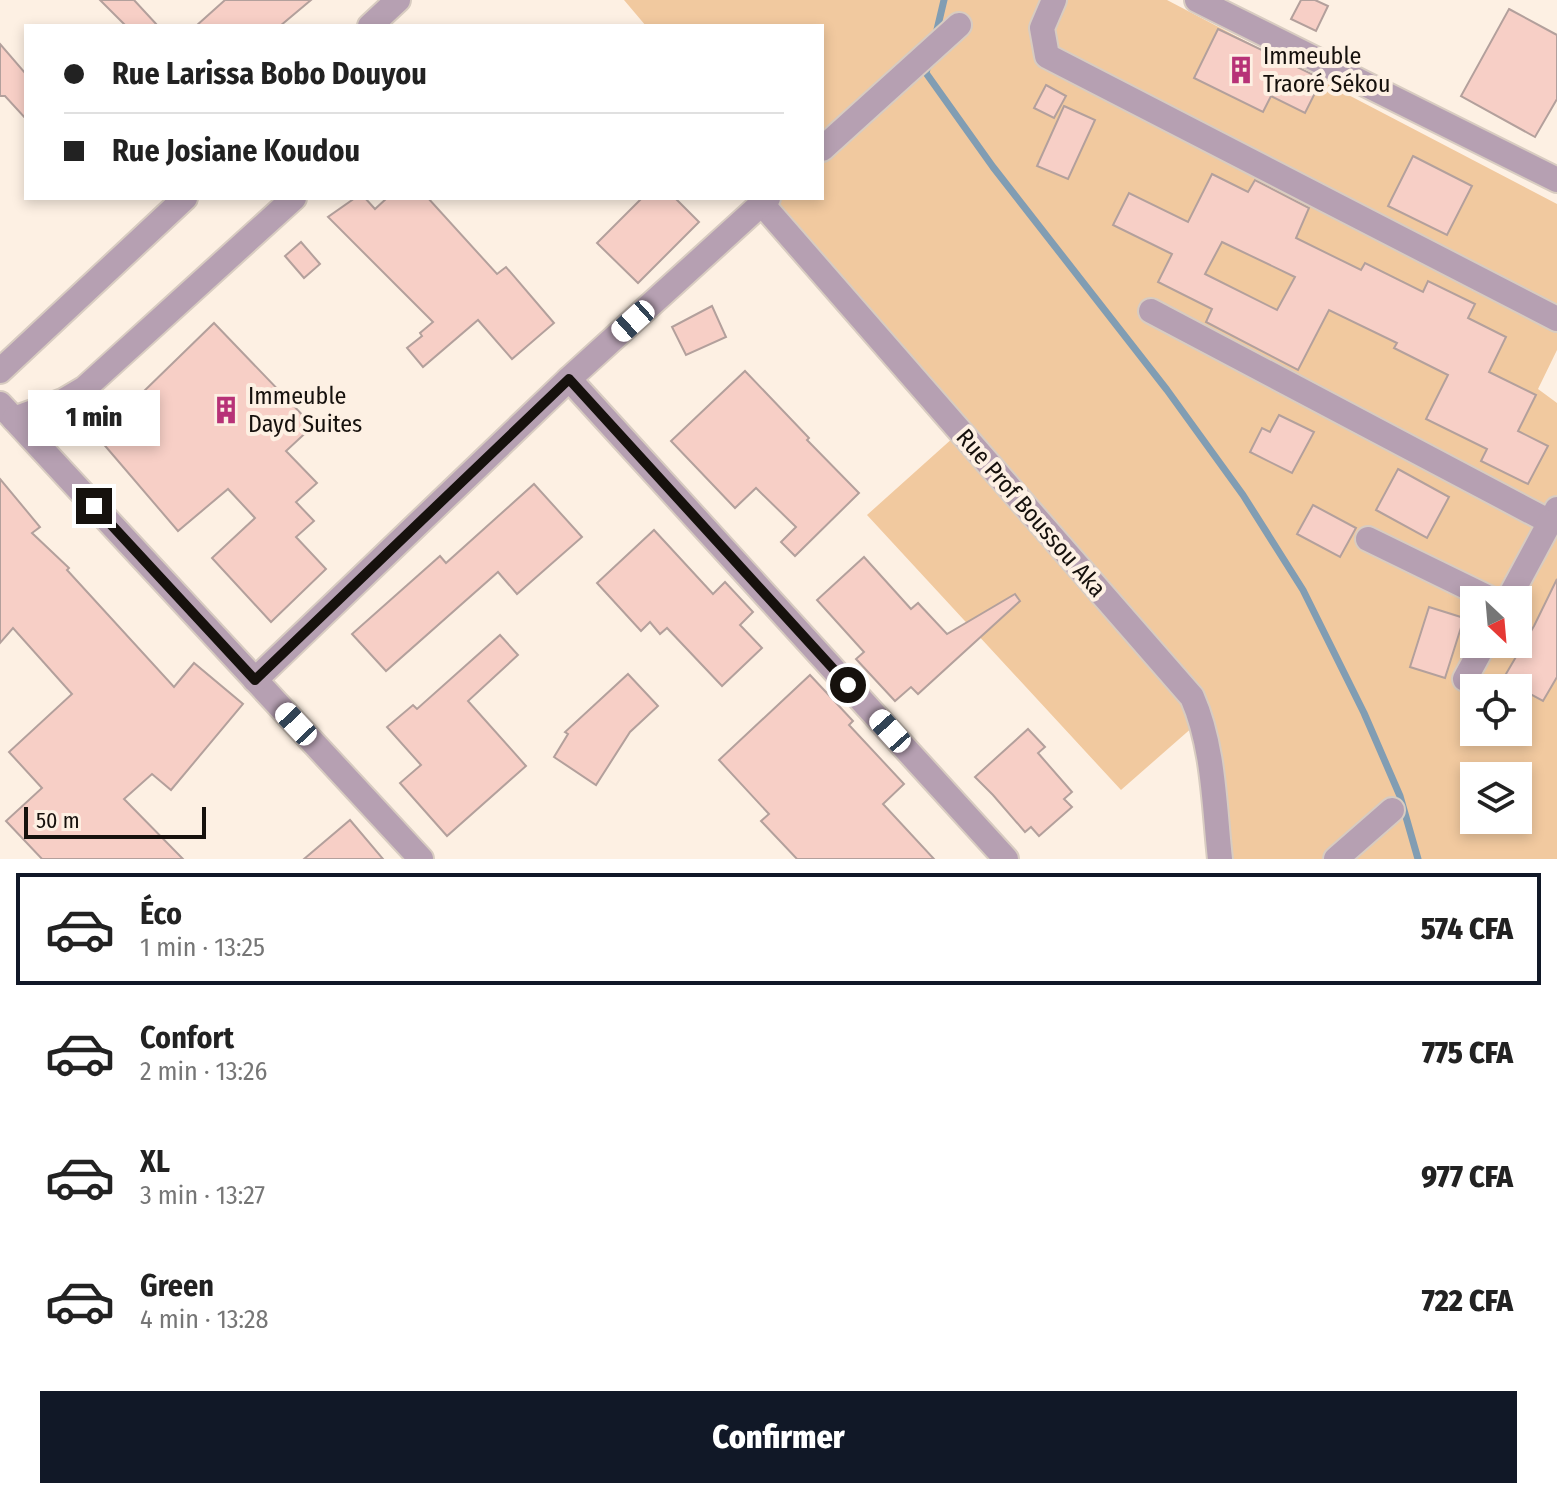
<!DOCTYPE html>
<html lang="fr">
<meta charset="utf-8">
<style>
body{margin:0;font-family:"Fira Sans Condensed",sans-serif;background:#f2f2f2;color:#222;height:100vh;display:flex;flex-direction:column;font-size:30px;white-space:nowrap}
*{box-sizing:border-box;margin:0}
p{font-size:26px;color:#767676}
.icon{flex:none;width:44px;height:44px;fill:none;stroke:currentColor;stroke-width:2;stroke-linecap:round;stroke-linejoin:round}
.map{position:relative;height:859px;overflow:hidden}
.drawer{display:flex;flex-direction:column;background:#fff;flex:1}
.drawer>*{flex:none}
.top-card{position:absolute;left:24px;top:24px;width:800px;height:176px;border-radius:0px;box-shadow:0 4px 12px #0003;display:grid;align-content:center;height:176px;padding:0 40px;background:#fff}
.needle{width:52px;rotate:154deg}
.fabs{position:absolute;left:1460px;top:586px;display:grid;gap:16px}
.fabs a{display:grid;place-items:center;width:72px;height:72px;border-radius:0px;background:#fff;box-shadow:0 4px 12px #0003;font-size:40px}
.scale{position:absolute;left:24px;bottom:20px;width:182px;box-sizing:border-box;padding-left:8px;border:4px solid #16110d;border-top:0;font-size:22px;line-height:28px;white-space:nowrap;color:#16110d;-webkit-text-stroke:6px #fdf0e3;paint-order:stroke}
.end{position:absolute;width:36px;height:36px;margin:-18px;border:10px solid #16110d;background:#fff;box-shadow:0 0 0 4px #fff}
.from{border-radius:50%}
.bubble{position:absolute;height:56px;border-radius:0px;background:#fff;box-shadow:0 4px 12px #0003;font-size:26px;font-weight:800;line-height:56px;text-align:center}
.car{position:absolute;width:24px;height:48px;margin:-24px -12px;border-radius:10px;box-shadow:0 0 6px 2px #0007;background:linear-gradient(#fff 24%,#345 0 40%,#fff 0 76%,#345 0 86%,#fff 0)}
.top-card b{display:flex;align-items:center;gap:28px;height:76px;font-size:30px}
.top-card b+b{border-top:2px solid #e0e0e0}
.top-card i{width:20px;height:20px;background:#222}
ul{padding:14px 0 0;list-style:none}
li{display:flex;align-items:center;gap:24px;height:112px;margin:0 16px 12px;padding:0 24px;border:4px solid transparent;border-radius:0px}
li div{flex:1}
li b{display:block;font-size:30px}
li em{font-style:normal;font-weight:800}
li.active{border-color:#111827}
li>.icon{width:72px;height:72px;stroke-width:1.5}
.cta{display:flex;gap:16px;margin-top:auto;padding:16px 40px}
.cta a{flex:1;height:92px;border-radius:0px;background:#111827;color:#fff;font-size:32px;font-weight:800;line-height:92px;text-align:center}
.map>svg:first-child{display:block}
.green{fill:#f1c99f;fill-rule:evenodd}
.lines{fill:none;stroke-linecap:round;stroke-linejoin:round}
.stream{stroke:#819db3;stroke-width:7}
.building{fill:#f7cfc6;stroke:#b3a09c;stroke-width:2;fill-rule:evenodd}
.minor-casing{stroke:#d8ccc1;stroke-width:28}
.minor{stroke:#b6a0b2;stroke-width:24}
.route{stroke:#16110d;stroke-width:10}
.labels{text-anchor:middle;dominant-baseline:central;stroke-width:8;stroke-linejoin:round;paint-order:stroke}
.poi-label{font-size:24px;fill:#16110d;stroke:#fdf0e3;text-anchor:start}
.street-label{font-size:24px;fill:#16110d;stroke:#fdf0e3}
</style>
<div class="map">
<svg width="1557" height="859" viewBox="0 0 1557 859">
<rect width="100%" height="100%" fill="#fdf0e3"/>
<path class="green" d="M624 0H1167L1557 204V350L1538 389 1557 403V859H1211L1194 726 1121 790 867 515 954 437 749 198H822V26H646ZM1474 600H1518V644H1474ZM1474 688H1518V732H1474ZM1474 776H1518V820H1474Z"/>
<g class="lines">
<g class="stream">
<polyline points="935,38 944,0"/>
<polyline points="929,61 926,73 993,167 1167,390 1243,495 1303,590 1364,713 1400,796 1418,859"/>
</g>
</g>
<g class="building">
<polygon points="100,0 134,0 158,26 126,26"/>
<polygon points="225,0 311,0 280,26 196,26"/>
<polygon points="1301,0 1315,0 1328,6 1316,31 1291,19"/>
<polygon points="1509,9 1557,35 1557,99 1535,137 1461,96"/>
<polygon points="1218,29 1322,79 1305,113 1271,96 1263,112 1194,78"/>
<polygon points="0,44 26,74 26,119 5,96 0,96"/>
<polygon points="1046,85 1066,96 1054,118 1034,108"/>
<polygon points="1064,106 1095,120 1068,179 1037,166"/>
<polygon points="1413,156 1472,186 1447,235 1388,206"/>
<path d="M1212 174 1248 192 1255 180 1309 208 1296 238 1361 270 1365 263 1423 292 1428 281 1475 304 1468 318 1506 337 1489 372 1536 395 1518 431 1548 446 1528 484 1481 461 1487 449 1426 419 1448 375 1394 348 1397 343 1329 310 1298 370 1206 322 1212 309 1158 282 1172 254 1113 225 1129 193 1188 222ZM1222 242 1295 277 1277 310 1205 274Z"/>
<polygon points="355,198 365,198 375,209 387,198 428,198 497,274 506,267 554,323 512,359 478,320 423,367 407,348 422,336 420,333 433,322 328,217"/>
<polygon points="642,198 675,198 699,222 638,283 597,243"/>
<polygon points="301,242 320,264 304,278 285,256"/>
<polygon points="712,306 726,337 686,355 672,327"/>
<polygon points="214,323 313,426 286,451 317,483 296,502 314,521 296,537 326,569 271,622 212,558 255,518 228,489 178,531 95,434 139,396"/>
<polygon points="745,371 809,438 807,440 859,493 795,556 781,542 796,527 756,488 735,508 671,441"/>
<polygon points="1279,415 1314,432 1292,473 1250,452 1262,428 1270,432"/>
<polygon points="1398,469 1449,497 1427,538 1376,510"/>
<polygon points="0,479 40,527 32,533 69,568 67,570 174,687 194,663 243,704 171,790 152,774 124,799 183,859 42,859 6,821 42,788 9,752 72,694 13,628 0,643"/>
<polygon points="534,484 582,537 517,594 498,572 386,671 352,634 440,556 446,563"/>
<polygon points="1313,505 1356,528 1340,557 1297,534"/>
<polygon points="654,530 713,594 725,582 753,612 740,625 762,648 722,686 667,628 660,634 650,622 641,631 597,583"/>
<polygon points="864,557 911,609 918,603 947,634 1015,594 1020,601 918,694 911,687 895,701 856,659 864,652 817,600"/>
<polygon points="1557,579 1557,677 1543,701 1503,679 1534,626"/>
<polygon points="1429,607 1464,618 1445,678 1410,667"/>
<polygon points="500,635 518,655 468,701 526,766 447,836 400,783 421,765 387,727 413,705 417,709"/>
<polygon points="628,674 658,706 630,732 596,785 554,757 568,734 565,732"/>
<polygon points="810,675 853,721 849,725 904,784 883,804 934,859 797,859 761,821 769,814 719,760"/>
<polygon points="1028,729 1045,747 1038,753 1072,792 1064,799 1072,807 1039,836 1031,827 1025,832 993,795 975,777"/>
<polygon points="350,820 383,859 304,859"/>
</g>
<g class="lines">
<defs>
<g id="minor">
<polyline points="1054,0 1042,28 1047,56 1557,319"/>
<polyline points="1197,0 1557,180"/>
<polyline points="370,26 398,0"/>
<polyline points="822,149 959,25"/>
<path d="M762 204 1192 697C1214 747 1214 805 1220 859"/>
<polyline points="1151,311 1550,522 1557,509"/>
<polyline points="0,371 185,198"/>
<polyline points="569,379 1006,859"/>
<polyline points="0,404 421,859"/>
<polyline points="14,419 63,401 85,388 294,198"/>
<polyline points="1368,539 1493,600"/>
<polyline points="1508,600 1550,522"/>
<polyline points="1465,679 1484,644"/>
<polyline points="255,680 569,379 768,198"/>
<polyline points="1336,859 1392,810"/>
</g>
</defs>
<use href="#minor" class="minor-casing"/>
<use href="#minor" class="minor"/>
</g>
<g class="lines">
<polyline class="route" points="94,506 255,680 569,379 848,685"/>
</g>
<defs>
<symbol id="building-bare" viewBox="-9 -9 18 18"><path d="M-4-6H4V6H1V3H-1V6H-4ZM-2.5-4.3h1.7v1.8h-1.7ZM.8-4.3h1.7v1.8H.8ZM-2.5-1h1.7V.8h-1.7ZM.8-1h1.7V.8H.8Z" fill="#b73277" stroke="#fdf0e3" stroke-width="2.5" paint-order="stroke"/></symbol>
</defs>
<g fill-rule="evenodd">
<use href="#building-bare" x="1221" y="50" width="40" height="40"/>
<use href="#building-bare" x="206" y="390" width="40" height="40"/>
</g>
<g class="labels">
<g class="poi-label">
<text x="1263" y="56">Immeuble<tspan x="1263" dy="28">Traoré Sékou</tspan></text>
<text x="248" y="396">Immeuble<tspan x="248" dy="28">Dayd Suites</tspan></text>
</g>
<g class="street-label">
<text transform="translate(1031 513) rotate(49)">Rue Prof Boussou Aka</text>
</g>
</g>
</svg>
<div class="fabs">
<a><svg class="needle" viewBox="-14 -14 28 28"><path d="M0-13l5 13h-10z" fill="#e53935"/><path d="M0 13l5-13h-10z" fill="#767676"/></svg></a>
<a><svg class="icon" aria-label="locate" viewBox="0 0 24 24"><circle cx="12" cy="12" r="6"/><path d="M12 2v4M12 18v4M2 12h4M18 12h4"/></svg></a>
<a><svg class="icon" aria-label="layers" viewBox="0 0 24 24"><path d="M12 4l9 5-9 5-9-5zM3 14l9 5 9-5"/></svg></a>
</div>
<div class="scale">50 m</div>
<i class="end from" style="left:848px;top:685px"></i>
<i class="end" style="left:94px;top:506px"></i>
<div class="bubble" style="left:28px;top:390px;width:132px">1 min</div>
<i class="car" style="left:633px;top:321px;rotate:228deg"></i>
<i class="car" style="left:296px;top:724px;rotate:317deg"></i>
<i class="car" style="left:890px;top:731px;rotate:318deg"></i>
<div class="top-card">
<b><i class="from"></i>Rue Larissa Bobo Douyou</b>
<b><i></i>Rue Josiane Koudou</b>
</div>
</div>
<section class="drawer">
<ul>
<li class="active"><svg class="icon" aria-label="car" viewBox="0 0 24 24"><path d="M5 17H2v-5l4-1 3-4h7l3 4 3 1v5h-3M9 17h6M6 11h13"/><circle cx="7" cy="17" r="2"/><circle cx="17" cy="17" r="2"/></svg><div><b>Éco</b><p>1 min · 13:25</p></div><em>574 CFA</em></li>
<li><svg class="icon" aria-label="car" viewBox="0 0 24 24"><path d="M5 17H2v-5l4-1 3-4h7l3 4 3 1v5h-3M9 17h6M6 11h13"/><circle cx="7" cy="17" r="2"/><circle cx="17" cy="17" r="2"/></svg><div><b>Confort</b><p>2 min · 13:26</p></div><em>775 CFA</em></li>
<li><svg class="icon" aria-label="car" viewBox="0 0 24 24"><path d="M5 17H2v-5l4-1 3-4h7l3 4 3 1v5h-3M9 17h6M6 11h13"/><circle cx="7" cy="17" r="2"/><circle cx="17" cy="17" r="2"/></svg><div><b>XL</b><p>3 min · 13:27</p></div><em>977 CFA</em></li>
<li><svg class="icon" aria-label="car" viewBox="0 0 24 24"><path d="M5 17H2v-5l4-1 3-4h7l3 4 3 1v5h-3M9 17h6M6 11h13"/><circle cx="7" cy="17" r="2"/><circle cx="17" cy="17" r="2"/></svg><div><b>Green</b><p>4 min · 13:28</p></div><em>722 CFA</em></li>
</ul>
<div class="cta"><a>Confirmer</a></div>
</section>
